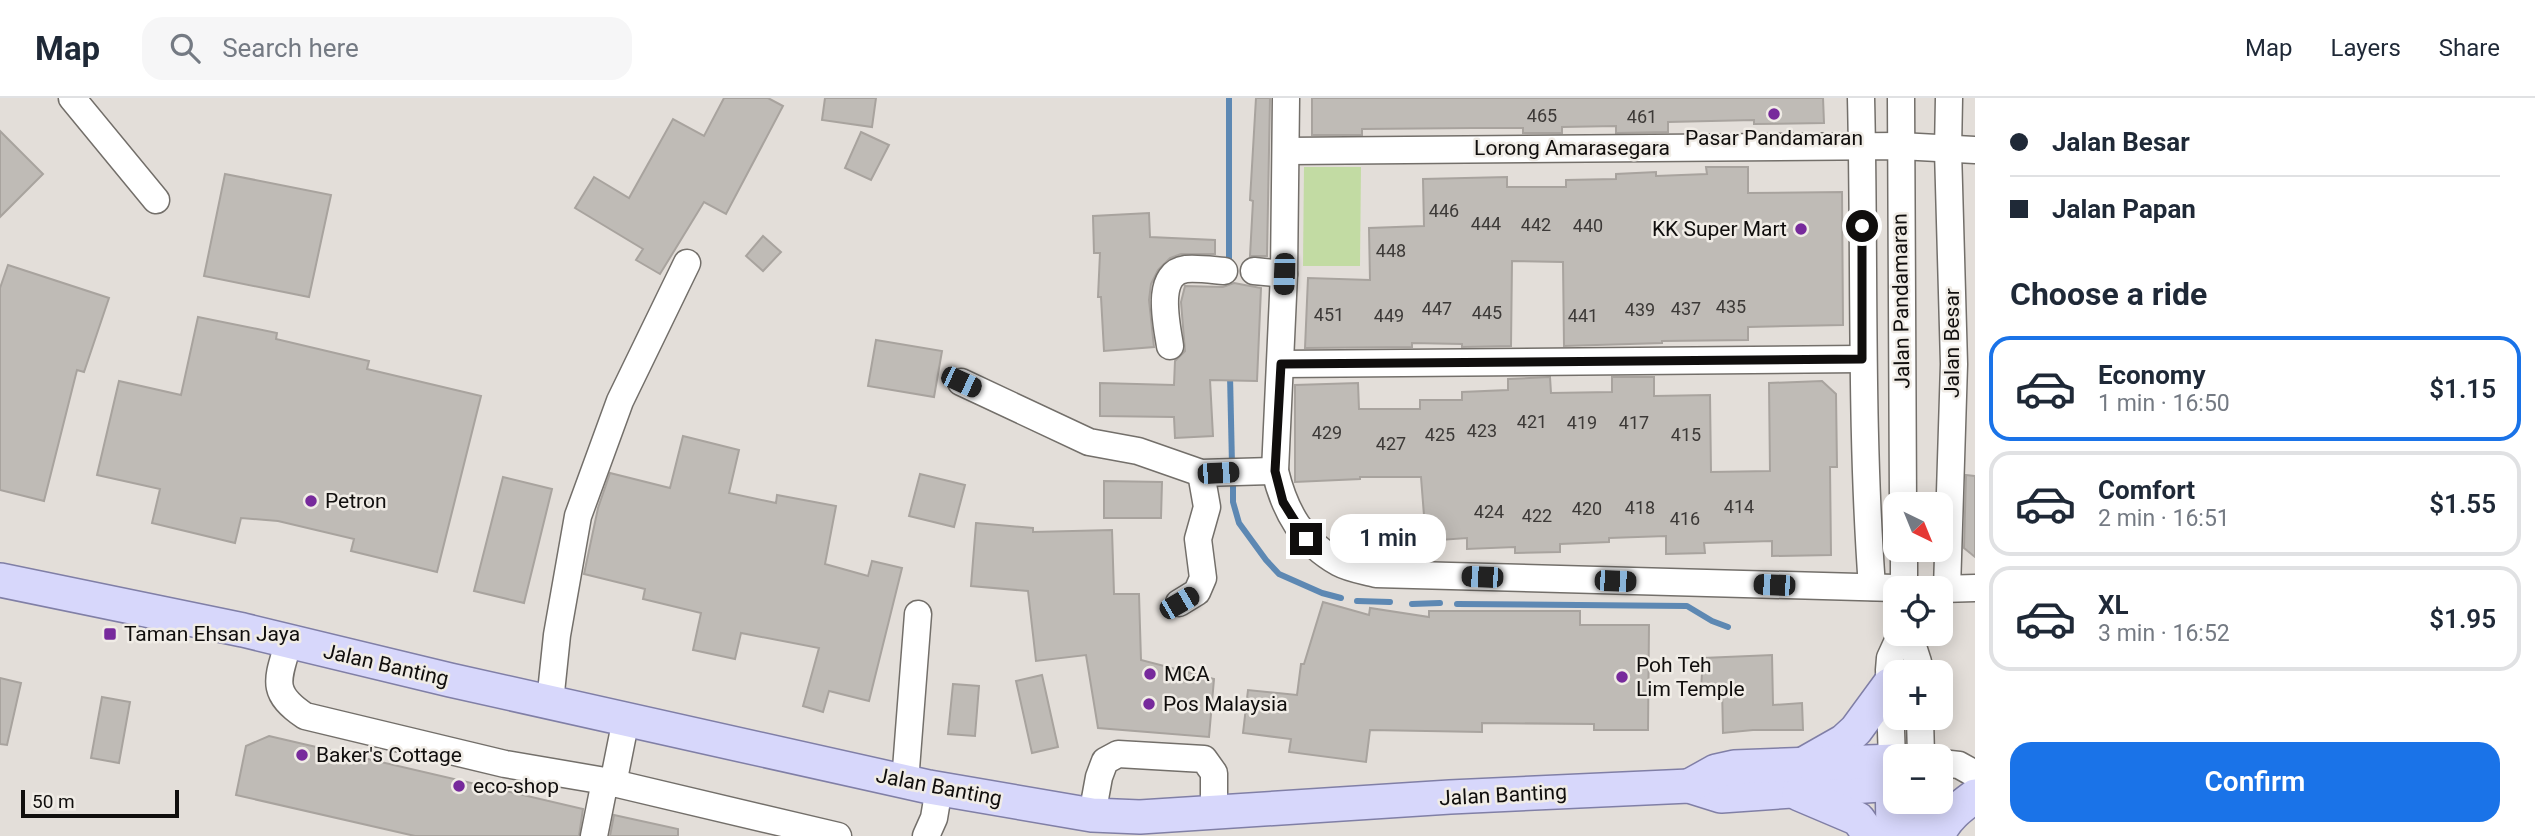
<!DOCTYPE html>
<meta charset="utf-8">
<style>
body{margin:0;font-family:Roboto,sans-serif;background:#f6f6f7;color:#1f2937;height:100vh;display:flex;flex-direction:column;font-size:26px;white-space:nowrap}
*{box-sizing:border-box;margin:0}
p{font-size:23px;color:#747a83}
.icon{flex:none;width:38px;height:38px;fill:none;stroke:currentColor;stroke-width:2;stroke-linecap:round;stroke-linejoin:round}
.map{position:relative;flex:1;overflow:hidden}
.side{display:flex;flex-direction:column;background:#fff;width:560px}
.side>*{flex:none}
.banner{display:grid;align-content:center;height:154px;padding:0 35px;background:#fff}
.needle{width:46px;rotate:137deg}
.tools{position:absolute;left:1883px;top:394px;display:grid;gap:14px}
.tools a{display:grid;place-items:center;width:70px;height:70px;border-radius:14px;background:#fff;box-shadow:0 4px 18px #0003;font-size:35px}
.scale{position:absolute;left:21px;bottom:18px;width:158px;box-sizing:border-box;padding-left:7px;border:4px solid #100e0d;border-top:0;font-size:19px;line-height:24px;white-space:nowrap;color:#100e0d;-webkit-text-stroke:5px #f0ece6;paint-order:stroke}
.end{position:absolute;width:32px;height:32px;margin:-16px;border:9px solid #100e0d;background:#fff;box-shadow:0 0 0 4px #fff}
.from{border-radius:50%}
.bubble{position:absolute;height:49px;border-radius:21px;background:#fff;box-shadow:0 4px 18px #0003;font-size:23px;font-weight:600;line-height:49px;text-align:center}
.car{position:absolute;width:21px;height:42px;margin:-21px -10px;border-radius:9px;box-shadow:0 0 5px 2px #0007;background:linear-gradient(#222 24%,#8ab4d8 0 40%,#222 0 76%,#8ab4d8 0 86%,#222 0)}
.banner b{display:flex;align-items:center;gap:24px;height:66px;font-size:26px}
.banner b+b{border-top:2px solid #e0e1e3}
.banner i{width:18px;height:18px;background:#1f2937}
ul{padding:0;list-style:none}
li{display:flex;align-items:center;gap:21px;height:105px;margin:0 14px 10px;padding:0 21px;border:4px solid #e0e1e3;border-radius:21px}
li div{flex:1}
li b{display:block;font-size:26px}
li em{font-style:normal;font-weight:600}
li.current{border-color:#1a73e8}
li>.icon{width:63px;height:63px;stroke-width:1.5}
h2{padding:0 35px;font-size:32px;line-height:84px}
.cta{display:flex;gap:14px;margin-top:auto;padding:14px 35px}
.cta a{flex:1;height:80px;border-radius:21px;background:#1a73e8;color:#fff;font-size:28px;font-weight:600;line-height:80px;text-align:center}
header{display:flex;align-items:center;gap:42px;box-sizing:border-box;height:98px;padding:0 35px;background:#fff;border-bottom:2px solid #e0e1e3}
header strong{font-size:33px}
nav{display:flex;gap:38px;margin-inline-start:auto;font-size:24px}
.search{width:490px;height:63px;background:#f6f6f7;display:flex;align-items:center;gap:18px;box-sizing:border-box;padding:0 24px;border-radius:21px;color:#747a83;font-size:26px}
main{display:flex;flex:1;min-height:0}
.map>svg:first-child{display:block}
.green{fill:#c2dba3}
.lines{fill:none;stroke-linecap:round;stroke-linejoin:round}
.stream{stroke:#5d88b3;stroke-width:6}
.building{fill:#bfbbb6;stroke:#a8a39e;stroke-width:2}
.minor-casing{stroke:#736f6a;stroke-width:29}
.major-casing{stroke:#807fa6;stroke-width:36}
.minor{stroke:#fff;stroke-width:26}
.major{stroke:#d7d7fb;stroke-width:33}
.route{stroke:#100e0d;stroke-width:9}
.poi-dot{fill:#772a9c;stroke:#f0ece6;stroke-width:2.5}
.labels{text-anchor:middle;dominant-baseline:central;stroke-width:5;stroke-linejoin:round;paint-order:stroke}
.number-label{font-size:18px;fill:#3c3937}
.poi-label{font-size:21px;fill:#100e0d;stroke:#f0ece6;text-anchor:start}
.street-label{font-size:21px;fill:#100e0d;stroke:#f0ece6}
</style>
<header>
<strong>Map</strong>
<div class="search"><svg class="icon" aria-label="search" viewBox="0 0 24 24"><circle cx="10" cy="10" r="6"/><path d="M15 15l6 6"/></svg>Search here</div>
<nav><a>Map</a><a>Layers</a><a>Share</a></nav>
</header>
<main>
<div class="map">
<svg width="1975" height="738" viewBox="0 0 1975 738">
<rect width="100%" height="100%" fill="#e3ded9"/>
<polygon class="green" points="1304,69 1361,69 1360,168 1303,168"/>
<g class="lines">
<g class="stream">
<polyline points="1229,0 1229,168"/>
<polyline points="1230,277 1232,367"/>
<polyline points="1233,381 1233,404 1239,425 1266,462 1279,476 1322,495 1341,500"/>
<polyline points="1357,503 1390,504"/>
<polyline points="1412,506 1440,505"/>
<polyline points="1457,506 1687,508 1712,523 1728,529"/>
</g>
</g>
<g class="building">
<polygon points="724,0 768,0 783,8 726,116 704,104 660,176 636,162 643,151 575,110 594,79 629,100 673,21 704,38"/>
<polygon points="825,0 876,0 872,29 822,22"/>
<polygon points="1256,0 1270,0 1267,158 1250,158 1253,103 1250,102"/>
<polygon points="1312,0 1823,0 1824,25 1754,26 1754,22 1668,24 1668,34 1616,35 1616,28 1562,29 1562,35 1523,35 1523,30 1473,30 1362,31 1362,37 1312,37"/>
<polygon points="0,33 43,76 0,119"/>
<polygon points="861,34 889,47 871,82 845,70"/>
<polygon points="1706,69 1748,69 1748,95 1842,94 1843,227 1748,229 1748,242 1662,243 1662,245 1564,248 1563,164 1512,163 1511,248 1462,249 1462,246 1412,245 1412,249 1305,250 1308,180 1370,182 1369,130 1424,128 1423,81 1507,79 1507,89 1566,89 1566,82 1616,81 1616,76 1656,74 1656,78 1707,76"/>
<polygon points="225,76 331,97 309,199 204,178"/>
<polygon points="1149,115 1150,139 1215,142 1215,156 1181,156 1170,160 1158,172 1151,186 1149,202 1154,249 1104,253 1101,199 1098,199 1100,155 1094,155 1093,118"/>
<polygon points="763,138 781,154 763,173 746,158"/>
<polygon points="8,167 109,200 84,274 77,272 44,403 0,392 0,190"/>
<polygon points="1234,185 1261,190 1257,283 1210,282 1213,338 1175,340 1174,319 1100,318 1100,285 1174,287 1175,263 1185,253 1181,204 1185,188 1223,189"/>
<polygon points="198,219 277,235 276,241 369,263 367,271 481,298 437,474 351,453 354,441 278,423 241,420 235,445 152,425 160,391 97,377 119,283 181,297"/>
<polygon points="876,242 942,253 934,299 868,288"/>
<polygon points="1550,279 1551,295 1612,294 1612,279 1654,279 1654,298 1710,297 1711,374 1770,373 1769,285 1822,283 1836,296 1837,369 1830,369 1831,457 1772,458 1772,443 1704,445 1705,455 1666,456 1666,438 1609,440 1609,444 1560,446 1560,454 1515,455 1515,449 1467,451 1467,440 1426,443 1421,379 1360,379 1360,381 1295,384 1295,287 1358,285 1359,311 1420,311 1420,302 1462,302 1462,294 1508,292 1508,281"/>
<polygon points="683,338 739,352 729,395 776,405 777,397 836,408 825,466 868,478 872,463 902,470 869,603 829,593 823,614 803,608 819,550 741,535 735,561 693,552 701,515 643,501 645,491 584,476 598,410 610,375 670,390"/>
<polygon points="920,376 965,387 954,429 909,418"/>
<polygon points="1966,377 1975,378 1975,459 1964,450"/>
<polygon points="503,379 552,391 524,505 474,493"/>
<polygon points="1104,383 1162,384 1161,420 1104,420"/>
<polygon points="976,425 1033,430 1033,434 1112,432 1114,496 1139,496 1141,562 1214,581 1209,639 1098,630 1086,557 1036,563 1028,493 971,488"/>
<polygon points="1323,504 1369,517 1370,510 1429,519 1429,513 1580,513 1580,527 1649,527 1648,632 1594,632 1594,626 1482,625 1482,634 1370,632 1366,664 1289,654 1291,641 1243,635 1248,592 1297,597 1301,566 1304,566"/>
<polygon points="1772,557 1773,607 1802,605 1803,632 1753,632 1723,635 1722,590 1701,591 1703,560"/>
<polygon points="1042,577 1058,649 1032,655 1016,583"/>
<polygon points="0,580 21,585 7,647 0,646"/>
<polygon points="953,586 979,588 975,638 948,636"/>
<polygon points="102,599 130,604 119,665 91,660"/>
<polygon points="269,638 583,711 579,738 415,738 236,697 246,648"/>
<polygon points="614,717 678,731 678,738 610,738"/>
</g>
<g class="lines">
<defs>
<g id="minor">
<polyline points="72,0 156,102"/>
<path d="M1286 0 1284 176 1275 373C1285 414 1302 444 1339 465 1350 471 1365 473 1376 476L1895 490"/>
<path d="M1861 0C1865 163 1860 326 1872 489"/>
<polyline points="1901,0 1903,406"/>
<polyline points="1287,53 1900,48 1975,52"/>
<polyline points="1254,173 1284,176"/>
<path d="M1170 248C1167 227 1154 175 1186 171 1198 170 1212 172 1224 173"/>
<polyline points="1281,266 1862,261"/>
<polyline points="961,284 1089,344 1138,353 1201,375 1275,373"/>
<polyline points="1904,452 1904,490"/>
<polyline points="1941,491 1975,490"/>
<polyline points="1947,491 1954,266 1948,52 1949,0"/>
<polyline points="1179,505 1197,494 1203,480 1198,441 1207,409 1201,375"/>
<polyline points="1909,536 1918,564 1918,574"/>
<path d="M289 543C278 581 269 594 305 618L505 666 605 683 838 738"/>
<polyline points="550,604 557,537 578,418 620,303 687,165"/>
<polyline points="1920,620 1921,658"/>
<polyline points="1892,663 1889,572 1890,560 1901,536"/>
<polyline points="1941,665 1959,667 1975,676"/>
<polyline points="905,684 918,516"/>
<polyline points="613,686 626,621"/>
<polyline points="1092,717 1099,679 1105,663 1118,656 1204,661 1214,675 1214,715"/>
<polyline points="594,738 605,683"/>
<polyline points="926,738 934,720 939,690"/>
</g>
<g id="major">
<polyline points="0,482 243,532 450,582 929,689 1092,717 1140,719 1450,699 1689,688 1721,698 1895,686"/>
<polyline points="1807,664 1844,643 1856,632 1889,587"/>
<polyline points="1892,665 1893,738"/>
<polyline points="1689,688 1716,673 1734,669 1895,663"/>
<polyline points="1799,696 1858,721 1870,738"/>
<polyline points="1922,738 1922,704"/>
<path d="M1938 738C1945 720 1960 709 1975 698"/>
</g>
</defs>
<use href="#minor" class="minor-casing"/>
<use href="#major" class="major-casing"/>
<use href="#minor" class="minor"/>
<use href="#major" class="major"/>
</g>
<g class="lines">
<polyline class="route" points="1306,441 1283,404 1275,373 1281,266 1862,261 1862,128"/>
</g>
<g class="poi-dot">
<circle cx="1774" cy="16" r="7"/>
<circle cx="1801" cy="131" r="7"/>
<circle cx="311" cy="403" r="7"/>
<rect x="103" y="529" width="14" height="14" rx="3.5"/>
<circle cx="1150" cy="576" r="7"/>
<circle cx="1622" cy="579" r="7"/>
<circle cx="1149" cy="606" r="7"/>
<circle cx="302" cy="657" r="7"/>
<circle cx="459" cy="688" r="7"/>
</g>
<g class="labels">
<g class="number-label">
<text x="1542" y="17">465</text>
<text x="1642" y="18">461</text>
<text x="1444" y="112">446</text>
<text x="1486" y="125">444</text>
<text x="1536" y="126">442</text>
<text x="1588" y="127">440</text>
<text x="1391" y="152">448</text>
<text x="1731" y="208">435</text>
<text x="1437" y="210">447</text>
<text x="1686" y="210">437</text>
<text x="1640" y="211">439</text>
<text x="1487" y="214">445</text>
<text x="1329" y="216">451</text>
<text x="1389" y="217">449</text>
<text x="1583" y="217">441</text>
<text x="1532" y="323">421</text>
<text x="1582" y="324">419</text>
<text x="1634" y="324">417</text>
<text x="1482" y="332">423</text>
<text x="1327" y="334">429</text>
<text x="1440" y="336">425</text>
<text x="1686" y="336">415</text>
<text x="1391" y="345">427</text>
<text x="1739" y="408">414</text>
<text x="1640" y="409">418</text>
<text x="1587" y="410">420</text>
<text x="1489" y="413">424</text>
<text x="1537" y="417">422</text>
<text x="1685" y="420">416</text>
</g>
<g class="poi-label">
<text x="1774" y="40" text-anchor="middle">Pasar Pandamaran</text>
<text x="1787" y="131" text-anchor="end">KK Super Mart</text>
<text x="325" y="403">Petron</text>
<text x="124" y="536">Taman Ehsan Jaya</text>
<text x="1636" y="567">Poh Teh<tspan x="1636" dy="24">Lim Temple</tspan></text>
<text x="1164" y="576">MCA</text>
<text x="1163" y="606">Pos Malaysia</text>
<text x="316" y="657">Baker's Cottage</text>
<text x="473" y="688">eco-shop</text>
</g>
<g class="street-label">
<text x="1572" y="50">Lorong Amarasegara</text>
<text transform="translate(1901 203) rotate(-91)">Jalan Pandamaran</text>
<text transform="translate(1952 245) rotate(-90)">Jalan Besar</text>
<text transform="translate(386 567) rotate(13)">Jalan Banting</text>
<text transform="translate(939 689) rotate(11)">Jalan Banting</text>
<text transform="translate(1503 697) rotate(-3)">Jalan Banting</text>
</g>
</g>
</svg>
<div class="tools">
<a><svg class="needle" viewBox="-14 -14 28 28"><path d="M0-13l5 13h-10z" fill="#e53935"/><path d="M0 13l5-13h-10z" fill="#747a83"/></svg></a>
<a><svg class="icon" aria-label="locate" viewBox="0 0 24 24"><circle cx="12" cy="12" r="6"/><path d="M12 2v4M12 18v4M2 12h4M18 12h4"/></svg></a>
<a>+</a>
<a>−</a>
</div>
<div class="scale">50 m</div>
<i class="end from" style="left:1862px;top:128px"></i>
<i class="end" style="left:1306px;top:441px"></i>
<div class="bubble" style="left:1330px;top:416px;width:116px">1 min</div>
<i class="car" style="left:1284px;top:176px;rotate:182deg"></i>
<i class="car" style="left:961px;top:284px;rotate:115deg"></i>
<i class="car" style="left:1218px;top:375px;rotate:87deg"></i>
<i class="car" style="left:1482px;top:479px;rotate:272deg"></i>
<i class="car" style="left:1615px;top:483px;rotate:92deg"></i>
<i class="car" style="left:1774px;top:487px;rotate:272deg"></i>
<i class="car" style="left:1179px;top:505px;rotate:60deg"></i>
</div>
<section class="side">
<div class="banner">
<b><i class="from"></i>Jalan Besar</b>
<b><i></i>Jalan Papan</b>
</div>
<h2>Choose a ride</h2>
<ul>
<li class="current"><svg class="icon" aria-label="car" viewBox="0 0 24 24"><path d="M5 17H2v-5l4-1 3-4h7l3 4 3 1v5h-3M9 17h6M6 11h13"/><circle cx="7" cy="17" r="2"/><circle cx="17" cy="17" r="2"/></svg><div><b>Economy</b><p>1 min · 16:50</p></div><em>$1.15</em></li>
<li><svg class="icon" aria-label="car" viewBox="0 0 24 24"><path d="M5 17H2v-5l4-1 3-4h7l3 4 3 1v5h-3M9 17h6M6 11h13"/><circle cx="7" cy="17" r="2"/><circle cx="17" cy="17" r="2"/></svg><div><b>Comfort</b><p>2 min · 16:51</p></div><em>$1.55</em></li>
<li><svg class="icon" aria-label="car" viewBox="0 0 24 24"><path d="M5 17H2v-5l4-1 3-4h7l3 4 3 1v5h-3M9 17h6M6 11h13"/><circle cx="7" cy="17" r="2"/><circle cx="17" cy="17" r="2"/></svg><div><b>XL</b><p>3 min · 16:52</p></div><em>$1.95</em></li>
</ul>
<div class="cta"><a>Confirm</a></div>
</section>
</main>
